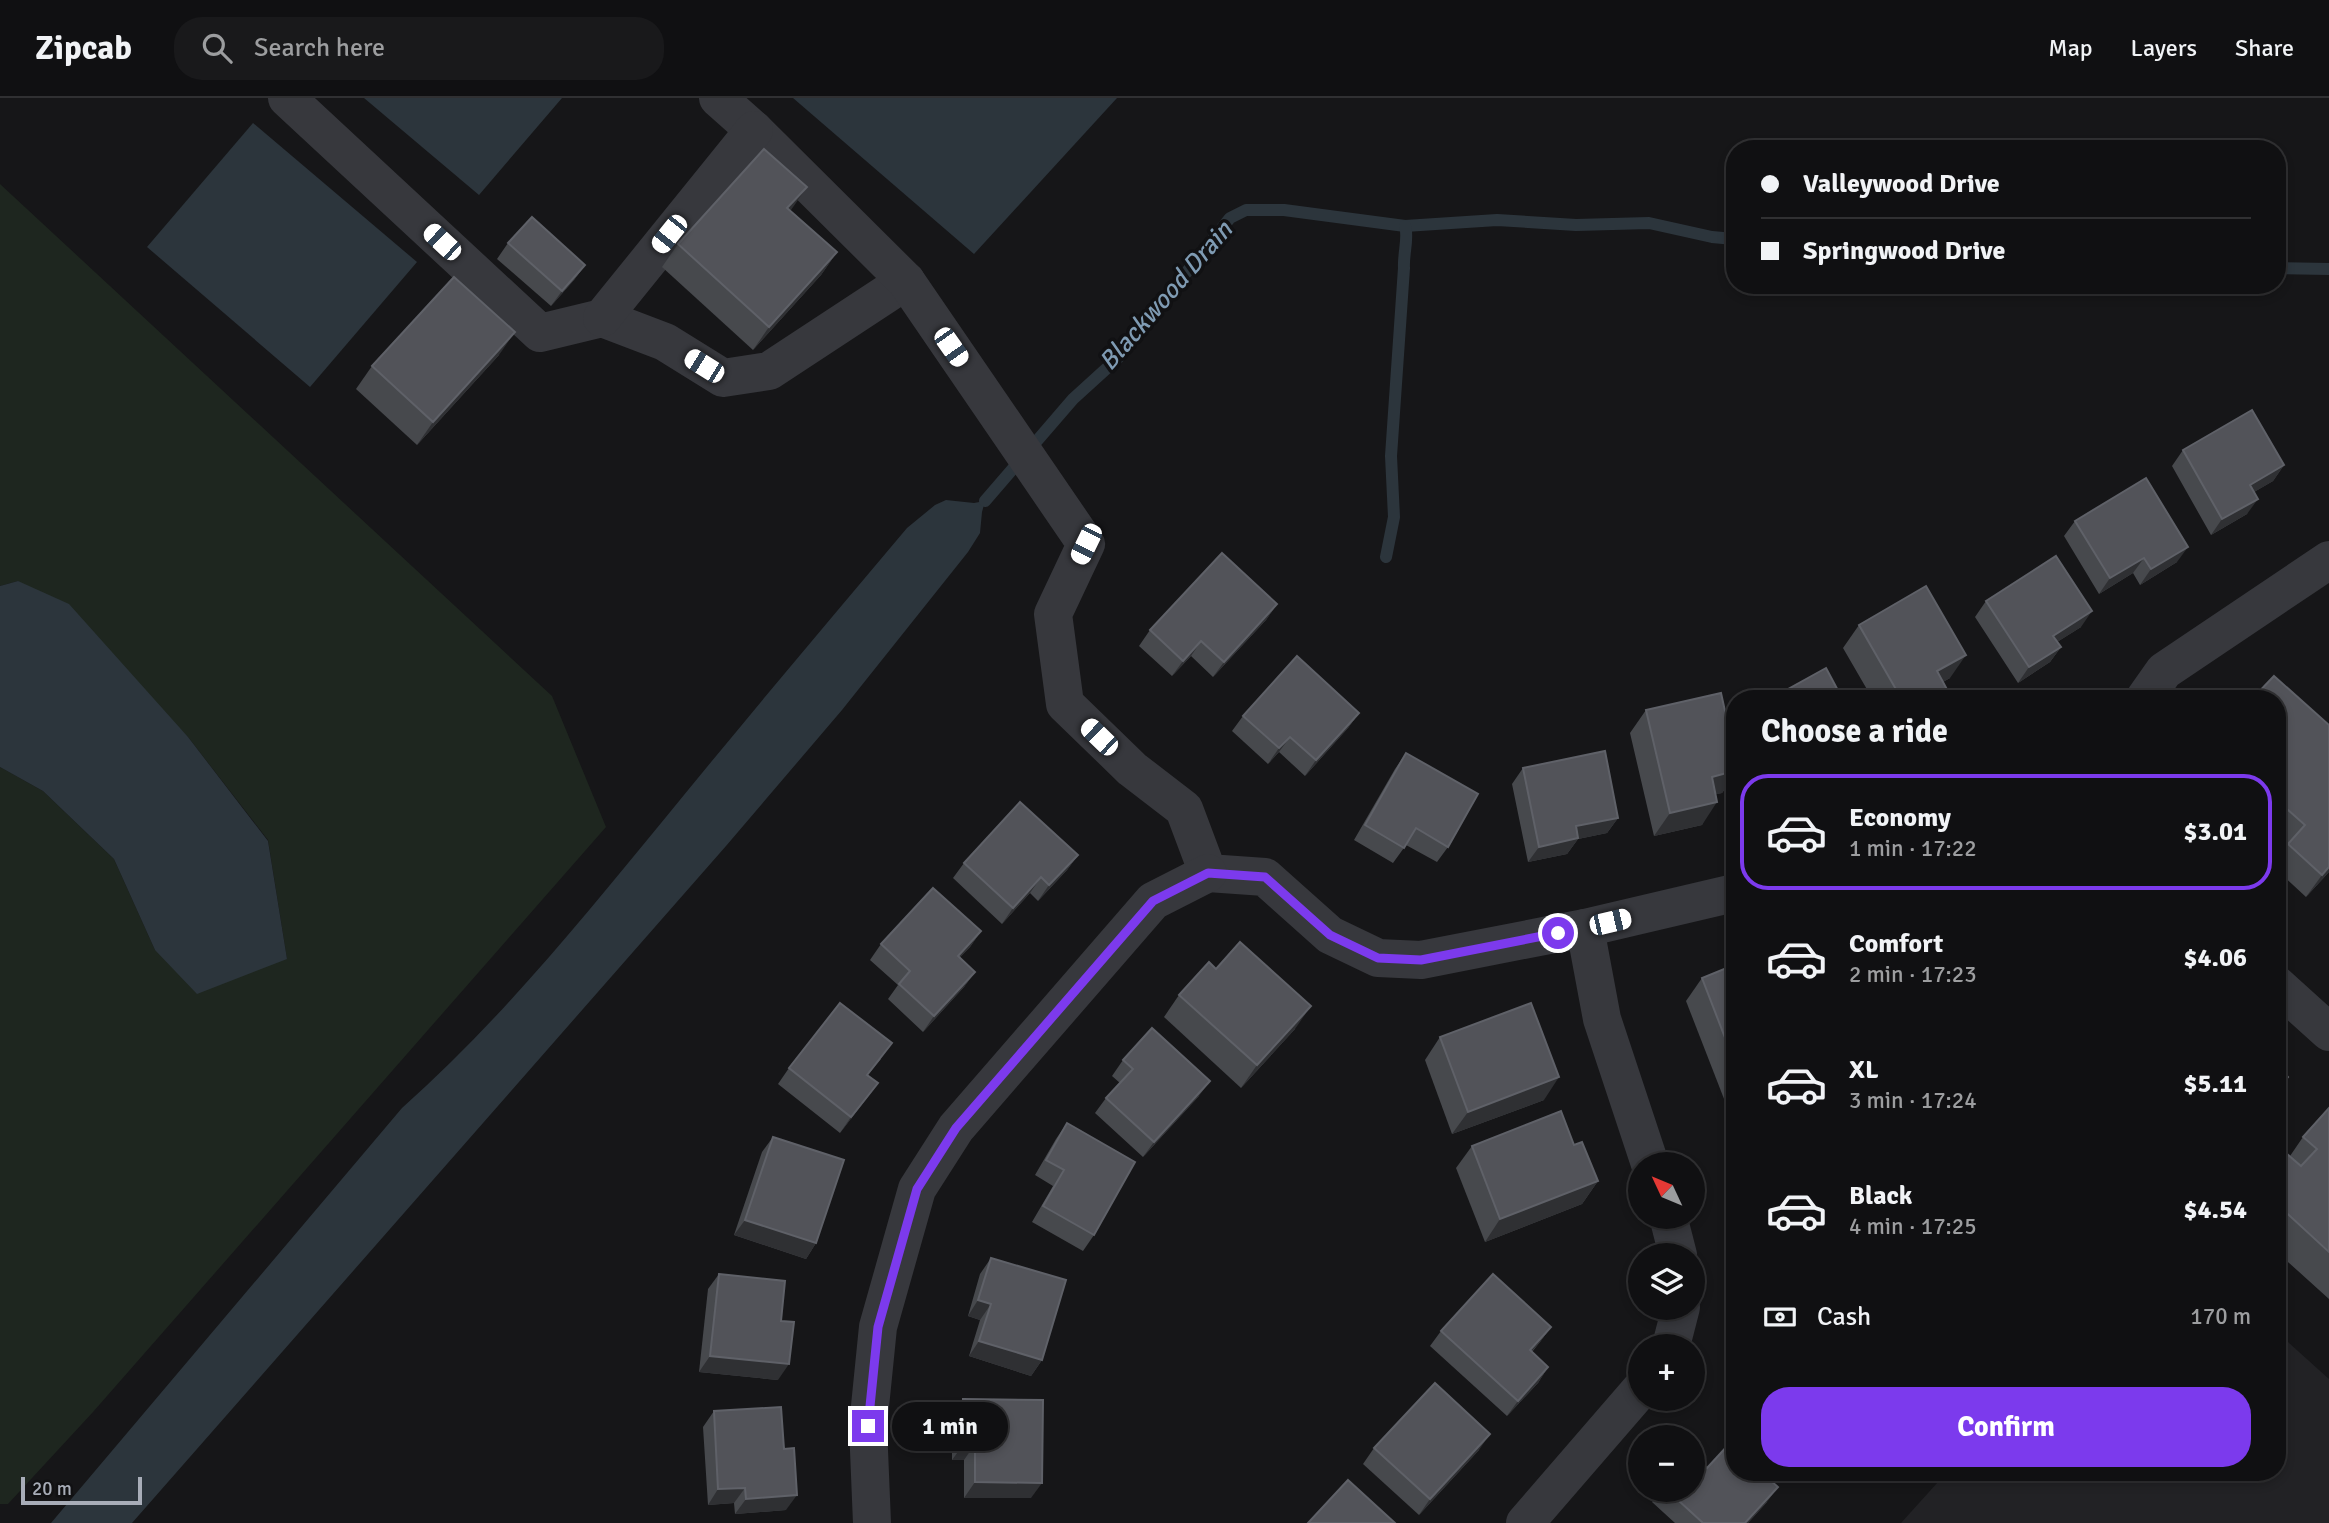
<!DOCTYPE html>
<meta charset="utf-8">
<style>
body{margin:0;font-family:Signika,sans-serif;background:#19191b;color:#f1f3f6;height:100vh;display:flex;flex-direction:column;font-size:26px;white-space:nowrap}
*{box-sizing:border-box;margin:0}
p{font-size:23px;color:#9c9d9f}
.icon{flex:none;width:38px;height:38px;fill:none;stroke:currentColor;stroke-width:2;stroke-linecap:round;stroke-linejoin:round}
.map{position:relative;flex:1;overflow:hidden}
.side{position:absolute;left:1726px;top:592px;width:560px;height:791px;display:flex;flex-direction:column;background:#101012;border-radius:28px;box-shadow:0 4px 10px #0003,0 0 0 2px #303032}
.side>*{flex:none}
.hud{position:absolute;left:1726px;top:42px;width:560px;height:154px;border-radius:28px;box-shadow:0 4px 10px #0003,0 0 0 2px #303032;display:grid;align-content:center;height:154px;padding:0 35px;background:#101012}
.needle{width:46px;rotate:314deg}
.fabs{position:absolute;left:1628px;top:1054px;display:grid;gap:14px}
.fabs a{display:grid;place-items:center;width:77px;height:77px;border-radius:50%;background:#101012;box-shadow:0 4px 10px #0003,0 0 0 2px #303032;font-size:35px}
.scale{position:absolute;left:21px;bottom:18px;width:121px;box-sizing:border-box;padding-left:7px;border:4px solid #a8adb8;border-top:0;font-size:19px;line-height:24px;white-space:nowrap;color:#a8adb8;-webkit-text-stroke:5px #111113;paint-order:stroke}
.end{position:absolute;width:32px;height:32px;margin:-16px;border:9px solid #7c3aed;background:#fff;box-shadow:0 0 0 4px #fff}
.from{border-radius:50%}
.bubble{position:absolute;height:49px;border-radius:24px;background:#101012;box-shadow:0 4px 10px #0003,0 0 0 2px #303032;font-size:23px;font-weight:700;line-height:49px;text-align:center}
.car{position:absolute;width:21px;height:42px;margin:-21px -10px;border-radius:9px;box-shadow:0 0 5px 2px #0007;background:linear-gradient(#fff 24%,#345 0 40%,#fff 0 76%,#345 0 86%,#fff 0)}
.hud b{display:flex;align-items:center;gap:24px;height:66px;font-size:26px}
.hud b+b{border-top:2px solid #303032}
.hud i{width:18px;height:18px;background:#f1f3f6}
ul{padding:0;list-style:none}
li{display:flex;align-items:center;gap:21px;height:116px;margin:0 14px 10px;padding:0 21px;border:4px solid transparent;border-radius:28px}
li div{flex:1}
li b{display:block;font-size:26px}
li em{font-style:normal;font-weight:700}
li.current{border-color:#7c3aed}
li>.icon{width:63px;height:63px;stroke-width:1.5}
h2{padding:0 35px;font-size:32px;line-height:84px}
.pay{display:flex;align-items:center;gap:18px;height:77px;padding:0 35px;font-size:26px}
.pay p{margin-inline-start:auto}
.cta{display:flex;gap:14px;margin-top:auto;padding:14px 35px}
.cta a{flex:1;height:80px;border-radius:28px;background:#7c3aed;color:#fff;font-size:28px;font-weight:700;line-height:80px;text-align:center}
header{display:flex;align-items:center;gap:42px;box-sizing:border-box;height:98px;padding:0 35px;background:#101012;border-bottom:2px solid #303032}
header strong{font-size:33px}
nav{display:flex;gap:38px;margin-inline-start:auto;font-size:24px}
.search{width:490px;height:63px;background:#19191b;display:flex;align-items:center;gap:18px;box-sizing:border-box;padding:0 24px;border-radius:28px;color:#9c9d9f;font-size:26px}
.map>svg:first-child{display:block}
.built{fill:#222225}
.green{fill:#1e261f}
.water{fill:#2c353c}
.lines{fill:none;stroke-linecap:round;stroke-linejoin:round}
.stream{stroke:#2c353c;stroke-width:12}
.minor{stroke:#37383d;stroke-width:38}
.wall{fill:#47494d}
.shaded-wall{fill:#2f3033}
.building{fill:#525359;stroke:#5f6168;stroke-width:2}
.route{stroke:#7c3aed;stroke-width:9}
.labels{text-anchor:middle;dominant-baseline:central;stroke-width:7;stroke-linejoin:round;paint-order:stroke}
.water-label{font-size:26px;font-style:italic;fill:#7f9bb3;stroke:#111113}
</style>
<header>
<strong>Zipcab</strong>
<div class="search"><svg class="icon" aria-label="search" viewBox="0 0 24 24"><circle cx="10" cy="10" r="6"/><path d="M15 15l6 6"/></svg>Search here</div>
<nav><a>Map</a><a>Layers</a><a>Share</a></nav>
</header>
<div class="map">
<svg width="2329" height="1425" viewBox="0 0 2329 1425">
<rect width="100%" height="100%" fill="#161618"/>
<polygon class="built" points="2277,1234 2329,1281 2329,1425 1901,1425 1947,1374 2277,1374"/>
<polygon class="green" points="0,86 552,598 606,729 93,1314 8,1406 0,1406 0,669 43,693 114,761 155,852 287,861 268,742 188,639 18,483 0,488"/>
<g class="water">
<polygon points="364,0 562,0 479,97"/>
<polygon points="793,0 1117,0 974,156"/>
<polygon points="253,25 417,164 310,289 147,149"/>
<path d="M946 402 974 405 985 403 982 414 980 435 968 454 842 612 726 748 132 1425H51L402 1010C500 923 583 820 666 719 745 622 826 526 907 430L935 407Z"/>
<polygon points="18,483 69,506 188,639 268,743 287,861 197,896 155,852 114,761 43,693 0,669 0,488"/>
</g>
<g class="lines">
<g class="stream">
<polyline points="2277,170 2329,171"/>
<polyline points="985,403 1073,301 1117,261 1230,120 1246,112 1284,112 1405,128 1497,122 1576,127 1649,125 1712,139 1734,141"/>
<path d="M1386 459 1394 419 1391 358 1404 170C1403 156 1409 139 1405 128"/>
</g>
<g class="minor">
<polyline points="287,0 540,235 602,220 665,244 723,280 769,273 906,183"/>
<polyline points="718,0 754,32 906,183 1086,446 1053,516 1065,606 1132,671 1184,711 1208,775 1265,779 1330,837 1378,860 1421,862 1585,830 1734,795"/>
<polyline points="602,220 754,32"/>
<polyline points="2145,600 2164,573 2329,462"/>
<polyline points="1585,830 1602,921 1650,1066"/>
<polyline points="2277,887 2329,934"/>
<polyline points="1668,1118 1678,1157"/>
<polyline points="1671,1248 1681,1209"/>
<polyline points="872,1425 868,1328 878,1229 917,1091 956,1030 1153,803 1208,775"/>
<polyline points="1525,1425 1640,1292"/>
</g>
</g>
<g class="wall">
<polygon points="790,112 837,154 821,177 753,252 662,169 678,146"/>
<polygon points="508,145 585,167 574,182 551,208 497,161"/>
<polygon points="499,257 417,347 356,291 372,268"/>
<polygon points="2183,352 2284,367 2273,383 2254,394 2247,416 2211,437 2172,368"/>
<polygon points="2075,423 2177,464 2140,487 2133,475 2099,496 2064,438"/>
<polygon points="1986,503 2081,529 2057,544 2061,549 2050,564 2018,585 1975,519"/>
<polygon points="1277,506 1266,522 1213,579 1191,558 1172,578 1139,548 1150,532"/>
<polygon points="1859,527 1950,580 1943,584 1948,600 1872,600 1843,550"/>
<polygon points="2277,600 2329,627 2329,774 2306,799 2277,772 2277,762 2287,748 2277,739"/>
<polygon points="1646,612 1734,654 1734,678 1722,695 1716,696 1702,727 1654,738 1630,635"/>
<polygon points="1359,615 1348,630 1305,678 1279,654 1268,666 1232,633 1243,618"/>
<polygon points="1406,655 1448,749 1437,764 1406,747 1393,765 1354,742 1395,671"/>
<polygon points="1523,670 1618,720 1607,735 1578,741 1567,756 1528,764 1512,686"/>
<polygon points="1078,757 1067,772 1038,803 1030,795 1002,826 953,780 964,765"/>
<polygon points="981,833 970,849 960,859 975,874 964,889 923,934 888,901 898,887 870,862 881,846"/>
<polygon points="1734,867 1734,1024 1733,1024 1686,903 1702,880"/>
<polygon points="1179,897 1295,931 1241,990 1164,919"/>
<polygon points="1440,939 1544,1002 1452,1036 1425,962"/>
<polygon points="881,961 868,977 878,985 840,1035 778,986 789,970"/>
<polygon points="1123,962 1199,998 1143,1059 1095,1015 1106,1000 1120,985 1112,978"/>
<polygon points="2329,1010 2329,1201 2277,1154 2277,1068 2290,1058 2303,1039"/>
<polygon points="1067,1025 1094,1137 1083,1153 1032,1124 1053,1088 1035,1077 1056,1041"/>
<polygon points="773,1039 816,1145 806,1161 734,1137 762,1054"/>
<polygon points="1574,1047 1598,1083 1582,1106 1485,1144 1456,1070 1472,1048"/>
<polygon points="991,1160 1042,1262 1031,1278 969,1258 980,1222 968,1218 980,1176"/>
<polygon points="719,1176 778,1282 699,1274 708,1191"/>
<polygon points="1551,1229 1540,1244 1532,1254 1548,1269 1538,1285 1507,1318 1430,1248 1441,1233"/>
<polygon points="963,1301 1031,1400 964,1400 964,1362 952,1362 952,1316"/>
<polygon points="714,1313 786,1412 735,1416 734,1405 708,1407 703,1329"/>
<polygon points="1374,1350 1479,1352 1419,1417 1363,1366"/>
<polygon points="1707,1370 1767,1404 1748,1425 1675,1425 1652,1404 1661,1391 1692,1391"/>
</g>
<g class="shaded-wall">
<polygon points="807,89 791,112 772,132 787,110"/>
<polygon points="837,154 821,177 753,252 769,229"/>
<polygon points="585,167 574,182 551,208 562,193"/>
<polygon points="515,234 499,257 417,347 433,324"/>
<polygon points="2284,367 2273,383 2239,403 2250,387"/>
<polygon points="2258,401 2247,416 2211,437 2222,421"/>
<polygon points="2188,449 2177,464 2140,487 2151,471"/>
<polygon points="2144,460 2133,475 2099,496 2110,480"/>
<polygon points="1277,506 1266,522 1213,579 1224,564"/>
<polygon points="2092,513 2081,529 2043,553 2053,538"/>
<polygon points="1201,543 1191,558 1172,578 1183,563"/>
<polygon points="2061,549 2050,564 2018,585 2029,569"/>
<polygon points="1966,557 1950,580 1921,596 1937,573"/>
<polygon points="1359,615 1348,630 1305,678 1316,662"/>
<polygon points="1290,639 1279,654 1268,666 1279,650"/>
<polygon points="1734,673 1734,678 1722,695 1696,701 1712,679"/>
<polygon points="1717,704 1702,727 1654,738 1670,715"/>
<polygon points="1618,720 1607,735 1578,741 1567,756 1528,764 1539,749 1576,728"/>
<polygon points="1078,757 1067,772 1038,803 1049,787"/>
<polygon points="2329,769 2329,774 2306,799 2322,777"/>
<polygon points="1041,779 1030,795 1002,826 1013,810"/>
<polygon points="981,833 970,849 947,873 958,858"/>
<polygon points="975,874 964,889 923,934 934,918"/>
<polygon points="1311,908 1295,931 1241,990 1257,967"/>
<polygon points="1559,979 1544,1002 1452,1036 1468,1014"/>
<polygon points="1210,983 1199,998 1143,1059 1154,1044"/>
<polygon points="878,985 867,1000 840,1035 851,1019"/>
<polygon points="1598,1083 1582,1106 1485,1144 1500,1121"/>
<polygon points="745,1122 816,1145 806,1161 734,1137"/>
<polygon points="978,1202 991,1206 980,1222 968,1218"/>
<polygon points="1551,1229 1540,1244 1519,1267 1530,1252"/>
<polygon points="979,1243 1042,1262 1031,1278 969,1258"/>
<polygon points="710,1258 789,1266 778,1282 699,1274"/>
<polygon points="1548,1269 1538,1285 1507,1318 1518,1303"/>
<polygon points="1490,1336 1479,1352 1419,1417 1430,1401"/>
<polygon points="975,1346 964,1362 952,1362 963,1347"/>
<polygon points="975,1384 1042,1385 1031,1400 964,1400"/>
<polygon points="1778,1389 1767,1404 1748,1425 1745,1425"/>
<polygon points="745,1390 734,1405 708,1407 718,1391"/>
<polygon points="797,1397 786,1412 735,1416 746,1401"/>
</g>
<g class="building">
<polygon points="764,51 807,89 787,110 837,154 769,229 678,146"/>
<polygon points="532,119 585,167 562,193 508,145"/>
<polygon points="454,179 515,234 433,324 372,268"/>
<polygon points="2252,312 2284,367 2250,387 2258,401 2222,421 2183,352"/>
<polygon points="2146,380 2188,449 2151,471 2144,460 2110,480 2075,423"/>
<polygon points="1222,455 1277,506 1224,564 1201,543 1183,563 1150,532"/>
<polygon points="2056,458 2092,513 2053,538 2061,549 2029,569 1986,503"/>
<polygon points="1926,488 1966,557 1937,573 1950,597 1943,600 1901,600 1859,527"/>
<polygon points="1297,558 1359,615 1316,662 1290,639 1279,650 1243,618"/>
<polygon points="1826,570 1842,600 1772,600"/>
<polygon points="2274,578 2329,627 2329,769 2322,777 2288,746 2305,727 2277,702 2277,600 2253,600"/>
<polygon points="1721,595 1734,654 1734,673 1712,679 1717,704 1670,715 1646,612"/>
<polygon points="1605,653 1618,720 1576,728 1578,740 1539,749 1523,670"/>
<polygon points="1406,655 1478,696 1448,749 1416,730 1404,750 1365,727"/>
<polygon points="1020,704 1078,757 1049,787 1041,779 1013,810 964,765"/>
<polygon points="933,790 981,833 958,858 975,874 934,918 899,886 910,873 881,846"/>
<polygon points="1240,844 1311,908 1257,967 1179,897 1209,864 1216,871"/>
<polygon points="1734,867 1734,963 1702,880"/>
<polygon points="840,905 892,945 867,977 878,985 851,1019 789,970"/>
<polygon points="1531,905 1559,979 1468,1014 1440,939"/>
<polygon points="1152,930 1210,983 1154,1044 1106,1000 1133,971 1123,962"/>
<polygon points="2277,968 2288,979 2277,992"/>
<polygon points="2329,1010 2329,1154 2277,1106 2277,1068 2287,1056 2301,1068 2317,1051 2303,1039"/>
<polygon points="1561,1013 1574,1047 1582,1044 1598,1083 1500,1121 1472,1048"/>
<polygon points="1067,1025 1135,1064 1094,1137 1043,1108 1064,1072 1046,1062"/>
<polygon points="773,1039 844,1062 816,1145 745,1122"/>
<polygon points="991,1160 1066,1182 1042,1262 979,1243 991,1206 978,1202"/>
<polygon points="719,1176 785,1183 781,1223 794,1224 789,1266 710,1258"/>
<polygon points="1493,1176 1551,1229 1530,1252 1548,1269 1518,1303 1441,1233"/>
<polygon points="1435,1285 1490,1336 1430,1401 1374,1350"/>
<polygon points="963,1301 1043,1302 1042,1385 975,1384 975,1346 963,1347"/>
<polygon points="781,1309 784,1351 794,1350 797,1397 746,1401 745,1390 718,1391 714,1313"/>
<polygon points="1730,1345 1734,1349 1734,1374 1761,1374 1778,1389 1745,1425 1703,1425 1666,1391 1692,1391 1692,1357 1707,1370"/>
<polygon points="1348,1382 1395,1425 1308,1425"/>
</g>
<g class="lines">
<polyline class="route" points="868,1328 878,1229 917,1091 956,1030 1153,803 1208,775 1265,779 1330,837 1378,860 1421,862 1558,835"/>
</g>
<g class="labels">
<g class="water-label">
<text transform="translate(1166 198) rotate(-49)">Blackwood Drain</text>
</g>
</g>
</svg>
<div class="fabs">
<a><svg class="needle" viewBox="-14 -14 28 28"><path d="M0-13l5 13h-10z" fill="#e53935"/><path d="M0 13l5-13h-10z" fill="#9c9d9f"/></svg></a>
<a><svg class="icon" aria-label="layers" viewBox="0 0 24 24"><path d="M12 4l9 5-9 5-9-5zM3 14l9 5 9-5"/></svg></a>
<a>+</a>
<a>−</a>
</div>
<div class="scale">20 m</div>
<i class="end from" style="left:1558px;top:835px"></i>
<i class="end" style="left:868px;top:1328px"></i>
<div class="bubble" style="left:892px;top:1304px;width:116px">1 min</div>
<i class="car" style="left:669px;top:136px;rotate:219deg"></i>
<i class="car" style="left:442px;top:144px;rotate:313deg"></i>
<i class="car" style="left:951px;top:249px;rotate:145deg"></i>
<i class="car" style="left:704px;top:268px;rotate:302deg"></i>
<i class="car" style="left:1086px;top:446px;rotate:206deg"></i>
<i class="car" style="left:1099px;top:639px;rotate:314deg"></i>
<i class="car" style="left:1610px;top:824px;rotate:77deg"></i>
<div class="hud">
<b><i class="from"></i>Valleywood Drive</b>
<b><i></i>Springwood Drive</b>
</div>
<section class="side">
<h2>Choose a ride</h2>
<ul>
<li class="current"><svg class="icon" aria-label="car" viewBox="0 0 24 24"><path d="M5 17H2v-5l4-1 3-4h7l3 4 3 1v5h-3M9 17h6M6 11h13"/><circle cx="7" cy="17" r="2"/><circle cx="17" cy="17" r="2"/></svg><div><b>Economy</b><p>1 min · 17:22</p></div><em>$3.01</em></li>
<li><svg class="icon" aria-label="car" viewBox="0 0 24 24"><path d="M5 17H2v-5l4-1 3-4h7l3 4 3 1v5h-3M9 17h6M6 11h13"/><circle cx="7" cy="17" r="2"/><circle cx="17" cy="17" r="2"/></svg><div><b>Comfort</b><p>2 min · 17:23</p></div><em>$4.06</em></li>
<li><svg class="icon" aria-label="car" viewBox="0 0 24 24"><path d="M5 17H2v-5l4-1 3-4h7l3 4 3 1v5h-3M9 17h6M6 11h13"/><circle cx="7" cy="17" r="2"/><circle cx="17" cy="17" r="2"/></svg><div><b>XL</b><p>3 min · 17:24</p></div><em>$5.11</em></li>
<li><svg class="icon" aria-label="car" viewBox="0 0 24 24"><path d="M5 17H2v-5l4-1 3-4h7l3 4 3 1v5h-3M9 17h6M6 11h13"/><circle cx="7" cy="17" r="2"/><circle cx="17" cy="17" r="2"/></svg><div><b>Black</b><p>4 min · 17:25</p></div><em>$4.54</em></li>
</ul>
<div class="pay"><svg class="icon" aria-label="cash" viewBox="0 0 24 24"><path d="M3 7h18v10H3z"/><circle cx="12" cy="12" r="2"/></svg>Cash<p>170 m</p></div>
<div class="cta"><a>Confirm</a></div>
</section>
</div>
